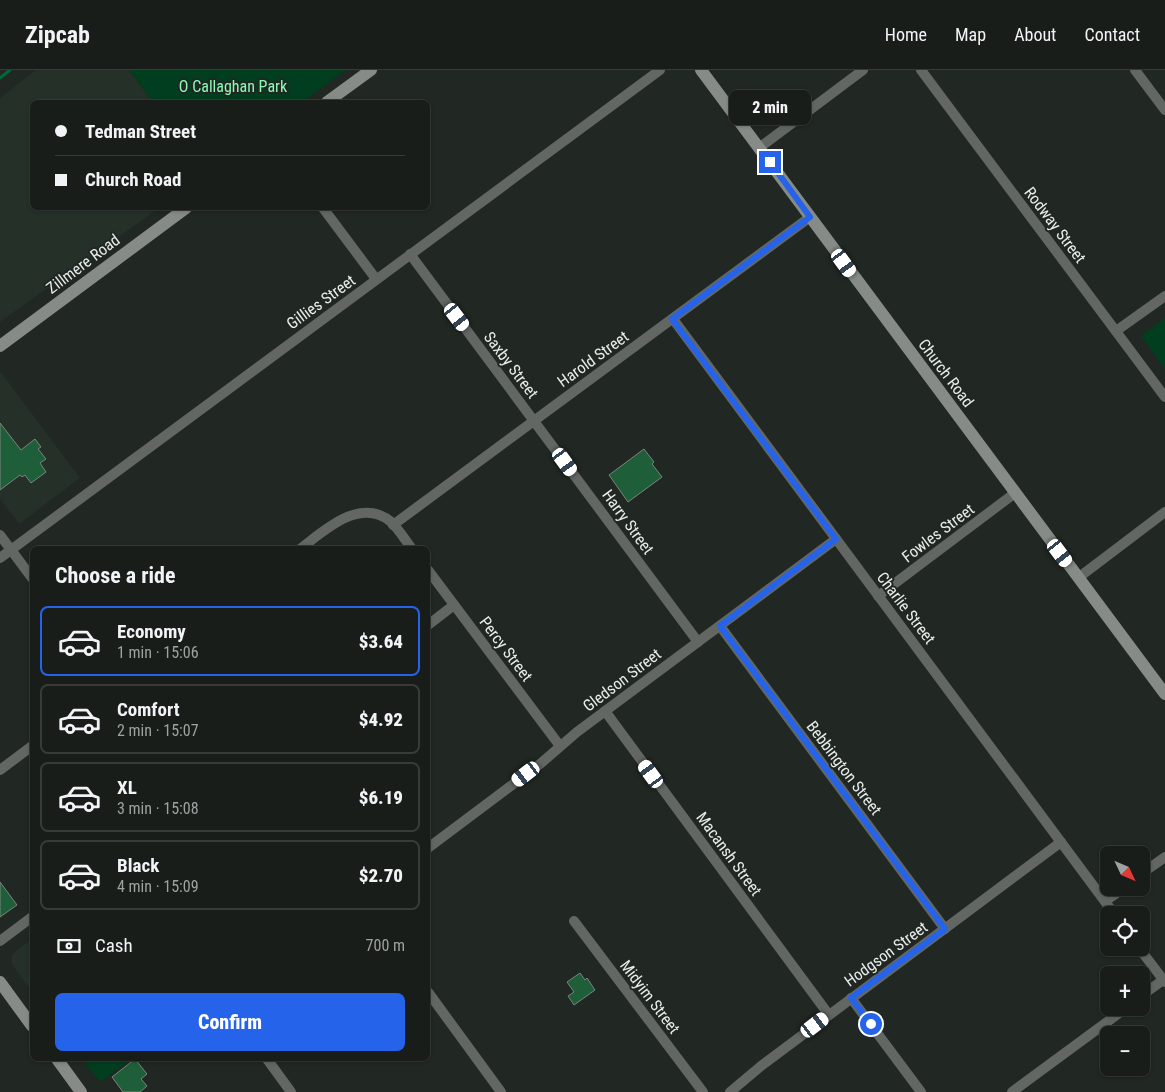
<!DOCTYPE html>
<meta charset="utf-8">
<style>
body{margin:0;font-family:"Roboto Condensed",sans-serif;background:#222623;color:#f1f3f6;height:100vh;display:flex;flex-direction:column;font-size:19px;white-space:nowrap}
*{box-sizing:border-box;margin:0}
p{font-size:16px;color:#9fa2a2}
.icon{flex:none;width:28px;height:28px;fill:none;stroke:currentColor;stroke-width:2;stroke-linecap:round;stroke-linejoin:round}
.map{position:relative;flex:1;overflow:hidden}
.details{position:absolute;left:30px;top:476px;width:400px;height:515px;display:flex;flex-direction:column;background:#191d1a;border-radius:8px;box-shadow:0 1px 4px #0004,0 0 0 1px #373b39}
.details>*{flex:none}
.banner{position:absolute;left:30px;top:30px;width:400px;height:110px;border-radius:8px;box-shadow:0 1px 4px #0004,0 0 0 1px #373b39;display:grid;align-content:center;height:110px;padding:0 25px;background:#191d1a}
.needle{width:32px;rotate:134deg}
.buttons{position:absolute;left:1100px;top:776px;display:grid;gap:10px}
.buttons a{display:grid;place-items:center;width:50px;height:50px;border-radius:8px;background:#191d1a;box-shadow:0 1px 4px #0004,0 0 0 1px #373b39;font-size:25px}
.end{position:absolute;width:22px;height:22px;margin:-11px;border:6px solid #2563eb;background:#fff;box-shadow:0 0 0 2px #fff}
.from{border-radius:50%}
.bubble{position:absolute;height:35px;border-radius:8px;background:#191d1a;box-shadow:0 1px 4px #0004,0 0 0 1px #373b39;font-size:16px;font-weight:800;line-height:35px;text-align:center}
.car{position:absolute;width:15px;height:30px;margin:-15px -8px;border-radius:6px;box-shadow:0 0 4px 1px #0007;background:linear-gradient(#fff 24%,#345 0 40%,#fff 0 76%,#345 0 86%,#fff 0)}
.banner b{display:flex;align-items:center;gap:18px;height:48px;font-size:19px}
.banner b+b{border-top:1px solid #373b39}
.banner i{width:12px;height:12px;background:#f1f3f6}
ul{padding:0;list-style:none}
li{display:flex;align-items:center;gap:15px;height:70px;margin:0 10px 8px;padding:0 15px;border:2px solid #373b39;border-radius:8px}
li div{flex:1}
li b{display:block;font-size:19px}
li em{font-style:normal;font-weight:800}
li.current{border-color:#2563eb}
li>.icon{width:45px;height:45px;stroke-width:1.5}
h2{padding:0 25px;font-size:22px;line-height:60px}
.pay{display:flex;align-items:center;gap:12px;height:55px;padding:0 25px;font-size:19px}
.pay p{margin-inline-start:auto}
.action{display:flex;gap:10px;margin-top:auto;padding:10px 25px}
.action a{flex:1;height:58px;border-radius:8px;background:#2563eb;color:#fff;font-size:20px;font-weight:800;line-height:58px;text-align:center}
header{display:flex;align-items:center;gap:30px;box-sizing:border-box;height:70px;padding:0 25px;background:#191d1a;border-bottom:1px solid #373b39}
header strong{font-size:24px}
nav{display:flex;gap:28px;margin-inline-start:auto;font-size:18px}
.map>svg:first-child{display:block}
.built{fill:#243028}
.green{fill:#013d1f}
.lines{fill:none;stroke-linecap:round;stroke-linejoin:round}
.stream{stroke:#006738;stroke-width:3}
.building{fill:#1e5f3a;stroke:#7c837e}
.street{stroke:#636764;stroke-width:10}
.secondary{stroke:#868b88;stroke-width:12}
.route{stroke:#2563eb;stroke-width:6}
.labels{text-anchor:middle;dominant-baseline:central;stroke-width:4;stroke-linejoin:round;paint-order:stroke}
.park-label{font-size:16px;fill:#8afab4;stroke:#212723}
.street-label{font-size:16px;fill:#e9edeb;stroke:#212723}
</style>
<header>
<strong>Zipcab</strong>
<nav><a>Home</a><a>Map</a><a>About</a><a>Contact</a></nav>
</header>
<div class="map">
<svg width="1165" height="1022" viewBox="0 0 1165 1022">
<rect width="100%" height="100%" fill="#212723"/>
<g class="built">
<polygon points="36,0 129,0 153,32 32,32 32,138 159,138 0,252 0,28"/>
<polygon points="0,301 80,408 19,454 0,429"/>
<polygon points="32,869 32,922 13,896 11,891 12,885 17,880"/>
</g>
<g class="green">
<polygon points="129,0 346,0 302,32 153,32"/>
<polygon points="1165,248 1165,299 1141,266"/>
<polygon points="82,989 132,989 100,1012"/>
</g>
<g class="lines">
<polyline class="stream" points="0,8 10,0"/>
</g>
<g class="building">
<polygon points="0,353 21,380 35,369 41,377 38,379 46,389 40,393 46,402 31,413 25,405 22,407 20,405 0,420"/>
<polygon points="644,379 654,392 652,394 662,407 628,432 609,405"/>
<polygon points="0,812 17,835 0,847"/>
<polygon points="580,903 585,910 587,908 595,920 574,935 568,926 574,922 567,912"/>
<polygon points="135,989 147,1004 141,1009 147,1016 140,1022 123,1022 112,1007"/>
</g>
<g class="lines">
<g class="street">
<polyline points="921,0 1165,327"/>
<polyline points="1135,0 1165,40"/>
<polyline points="759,78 863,0"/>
<polyline points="323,138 376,209"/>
<polyline points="410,184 698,572"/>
<polyline points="673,249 1115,845"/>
<polyline points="1116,261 1165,226"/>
<polyline points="393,455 810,147"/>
<polyline points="0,465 32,508"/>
<path d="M300 479C324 461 359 427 390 451 399 459 405 470 412 479"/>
<polyline points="0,488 660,0"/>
<polyline points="428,500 560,676"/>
<polyline points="1078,508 1165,442"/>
<polyline points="878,526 1015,423"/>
<polyline points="428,555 454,535"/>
<polyline points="720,556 945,859"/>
<polyline points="605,641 829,945"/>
<polyline points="0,700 32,676"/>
<polyline points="428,778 540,694 577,662 836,469"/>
<polyline points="1141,804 1165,787"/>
<polyline points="1105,831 1124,818"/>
<polyline points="574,851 703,1022"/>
<polyline points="0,871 32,847"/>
<polyline points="1139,878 1165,912"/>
<polyline points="428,922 501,1022"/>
<polyline points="1141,926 1163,910"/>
<polyline points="851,928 921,1022"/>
<polyline points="267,989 291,1022"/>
<polyline points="730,1022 761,996 1061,772"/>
<polyline points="1012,1022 1126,938"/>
</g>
<g class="secondary">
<polyline points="701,0 1165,624"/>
<polyline points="327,32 371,0"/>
<polyline points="0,276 186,138"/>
<polyline points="0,912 32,956"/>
<polyline points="57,989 81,1022"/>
</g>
</g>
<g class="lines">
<polyline class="route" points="770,92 810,147 672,249 836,469 720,556 945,859 851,928 871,954"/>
</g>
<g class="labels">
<g class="park-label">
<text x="233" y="16">O Callaghan Park</text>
</g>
<g class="street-label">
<text transform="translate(1055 155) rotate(53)">Rodway Street</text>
<text transform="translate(83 194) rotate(-37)">Zillmere Road</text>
<text transform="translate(321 232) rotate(-36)">Gillies Street</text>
<text transform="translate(593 289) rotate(-36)">Harold Street</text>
<text transform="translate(511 295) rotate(53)">Saxby Street</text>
<text transform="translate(946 303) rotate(53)">Church Road</text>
<text transform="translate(628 452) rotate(54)">Harry Street</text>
<text transform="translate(938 463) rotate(-37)">Fowles Street</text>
<text transform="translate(906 538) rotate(53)">Charlie Street</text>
<text transform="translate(506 579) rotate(53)">Percy Street</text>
<text transform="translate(622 610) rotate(-37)">Gledson Street</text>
<text transform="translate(844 698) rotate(53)">Bebbington Street</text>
<text transform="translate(729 784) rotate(54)">Macansh Street</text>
<text transform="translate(886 884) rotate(-36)">Hodgson Street</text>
<text transform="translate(650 927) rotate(53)">Midyim Street</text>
</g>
</g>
</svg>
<div class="buttons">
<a><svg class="needle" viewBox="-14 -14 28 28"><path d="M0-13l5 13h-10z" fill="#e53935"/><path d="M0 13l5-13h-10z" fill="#9fa2a2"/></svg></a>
<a><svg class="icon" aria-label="locate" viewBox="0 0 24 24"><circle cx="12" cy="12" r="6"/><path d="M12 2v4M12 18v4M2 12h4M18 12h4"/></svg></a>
<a>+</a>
<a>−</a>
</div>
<i class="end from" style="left:871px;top:954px"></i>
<i class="end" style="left:770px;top:92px"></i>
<div class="bubble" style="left:729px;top:20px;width:82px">2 min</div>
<i class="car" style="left:844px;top:193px;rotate:144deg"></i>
<i class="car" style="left:457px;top:247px;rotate:143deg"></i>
<i class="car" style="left:565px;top:392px;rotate:144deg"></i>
<i class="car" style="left:1060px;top:483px;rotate:143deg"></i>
<i class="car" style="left:526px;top:704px;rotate:233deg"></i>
<i class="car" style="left:651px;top:704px;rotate:324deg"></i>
<i class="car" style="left:815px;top:955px;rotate:53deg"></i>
<div class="banner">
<b><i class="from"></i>Tedman Street</b>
<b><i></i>Church Road</b>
</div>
<section class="details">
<h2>Choose a ride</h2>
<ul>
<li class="current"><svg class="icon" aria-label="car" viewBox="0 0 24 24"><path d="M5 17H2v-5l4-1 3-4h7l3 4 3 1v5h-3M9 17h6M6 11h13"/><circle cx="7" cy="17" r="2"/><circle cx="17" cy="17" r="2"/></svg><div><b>Economy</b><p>1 min · 15:06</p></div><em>$3.64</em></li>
<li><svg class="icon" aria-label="car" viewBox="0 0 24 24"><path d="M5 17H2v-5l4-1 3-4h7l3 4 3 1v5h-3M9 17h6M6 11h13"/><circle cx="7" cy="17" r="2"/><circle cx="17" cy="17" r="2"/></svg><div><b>Comfort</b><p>2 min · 15:07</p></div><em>$4.92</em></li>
<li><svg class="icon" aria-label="car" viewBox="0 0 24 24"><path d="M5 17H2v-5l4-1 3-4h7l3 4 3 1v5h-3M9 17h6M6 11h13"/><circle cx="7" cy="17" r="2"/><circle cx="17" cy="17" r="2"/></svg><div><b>XL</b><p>3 min · 15:08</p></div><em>$6.19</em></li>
<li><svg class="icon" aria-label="car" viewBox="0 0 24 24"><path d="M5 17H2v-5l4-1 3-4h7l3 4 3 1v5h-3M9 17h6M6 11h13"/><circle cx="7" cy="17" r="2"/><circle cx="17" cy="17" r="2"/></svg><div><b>Black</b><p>4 min · 15:09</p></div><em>$2.70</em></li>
</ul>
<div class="pay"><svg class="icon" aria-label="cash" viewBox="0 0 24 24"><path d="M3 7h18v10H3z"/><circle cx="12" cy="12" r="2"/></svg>Cash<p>700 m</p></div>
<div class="action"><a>Confirm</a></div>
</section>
</div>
